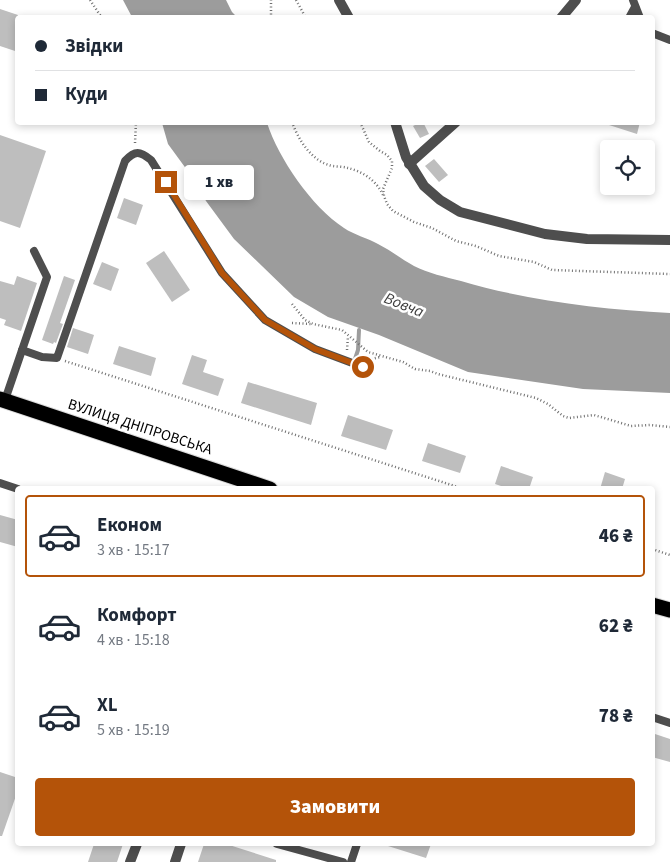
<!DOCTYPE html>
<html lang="uk">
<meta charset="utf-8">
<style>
body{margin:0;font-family:"Source Sans 3",sans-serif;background:#f2f2f3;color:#1f2937;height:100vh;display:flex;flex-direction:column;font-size:19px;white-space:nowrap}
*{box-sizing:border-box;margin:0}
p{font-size:16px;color:#747a83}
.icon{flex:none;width:28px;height:28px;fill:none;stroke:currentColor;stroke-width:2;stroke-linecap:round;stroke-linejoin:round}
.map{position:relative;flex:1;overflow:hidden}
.details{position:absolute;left:15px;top:486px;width:640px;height:360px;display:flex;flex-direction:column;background:#fff;border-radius:5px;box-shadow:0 2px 8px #0003}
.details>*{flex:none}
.guide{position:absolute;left:15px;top:15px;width:640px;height:110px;border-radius:5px;box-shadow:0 2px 8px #0003;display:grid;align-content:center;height:110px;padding:0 20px;background:#fff}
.tools{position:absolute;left:600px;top:140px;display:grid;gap:10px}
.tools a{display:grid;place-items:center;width:55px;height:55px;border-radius:5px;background:#fff;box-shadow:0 2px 8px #0003;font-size:25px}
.end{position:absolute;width:22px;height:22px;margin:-11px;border:6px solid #b45309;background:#fff;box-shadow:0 0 0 2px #fff}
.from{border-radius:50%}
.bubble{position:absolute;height:35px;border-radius:5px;background:#fff;box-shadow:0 2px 8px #0003;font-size:16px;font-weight:800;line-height:35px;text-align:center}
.guide b{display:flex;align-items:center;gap:18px;height:48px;font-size:19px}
.guide b+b{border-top:1px solid #e0e1e3}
.guide i{width:12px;height:12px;background:#1f2937}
ul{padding:9px 0 0;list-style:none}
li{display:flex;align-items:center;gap:15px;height:82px;margin:0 10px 8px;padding:0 10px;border:2px solid transparent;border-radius:5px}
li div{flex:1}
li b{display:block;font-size:19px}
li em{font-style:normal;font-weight:800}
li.on{border-color:#b45309}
li>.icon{width:45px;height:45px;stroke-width:1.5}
.cta{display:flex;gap:10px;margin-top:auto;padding:10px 20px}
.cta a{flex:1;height:58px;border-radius:5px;background:#b45309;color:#fff;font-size:20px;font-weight:800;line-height:58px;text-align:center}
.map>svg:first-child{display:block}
.water{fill:#9c9c9c}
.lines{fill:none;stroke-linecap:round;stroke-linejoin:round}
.stream{stroke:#9c9c9c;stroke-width:4}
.building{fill:#bebebe}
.highway-casing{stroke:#dbdbdb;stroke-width:17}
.path{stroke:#707070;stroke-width:2.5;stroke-dasharray:1 2.5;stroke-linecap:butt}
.lane{stroke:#4e4e4e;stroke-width:8}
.street{stroke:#4e4e4e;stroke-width:10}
.highway{stroke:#000;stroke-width:15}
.route{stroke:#b45309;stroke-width:6}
.labels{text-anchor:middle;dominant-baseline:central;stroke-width:5;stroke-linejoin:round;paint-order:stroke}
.street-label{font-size:15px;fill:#000;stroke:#fff}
.water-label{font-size:16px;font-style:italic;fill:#3d3d3d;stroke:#fff}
</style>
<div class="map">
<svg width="670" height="862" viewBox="0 0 670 862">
<rect width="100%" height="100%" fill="#fff"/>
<g class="water">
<polygon points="123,0 226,0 232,12 237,17 132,17"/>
<path d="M162 123H267C279 159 311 206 344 228 354 235 368 238 378 244 390 250 403 260 414 266 428 273 445 277 461 281 529 301 599 309 670 313V393L583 389 468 372 379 335 328 317 294 297 234 239 206 201 187 170 168 144Z"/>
</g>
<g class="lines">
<polyline class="stream" points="355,359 358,350 359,330"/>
</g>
<g class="building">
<polygon points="0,9 18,15 18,52 0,46"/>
<polygon points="421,122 423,122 429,134 420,138 413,126"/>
<polygon points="610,122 640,122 637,134 609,125"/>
<polygon points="0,135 46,151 20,228 0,221"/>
<polygon points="434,159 448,175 439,182 425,166"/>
<polygon points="124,198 143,205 136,225 117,218"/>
<polygon points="164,251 190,290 172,302 146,263"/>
<polygon points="102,262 119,269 111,291 93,284"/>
<polygon points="17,276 37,283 21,331 4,325 6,320 0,318 0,281 14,285"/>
<polygon points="64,276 75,280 60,323 63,324 56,343 54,342 53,344 42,340"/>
<polygon points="73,328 94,335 88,354 67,347"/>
<polygon points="119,346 156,358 151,376 113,364"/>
<polygon points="192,355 207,360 203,372 224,379 218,396 182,384"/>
<polygon points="248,382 317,403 311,425 241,403"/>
<polygon points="348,415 393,430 386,450 341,436"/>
<polygon points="428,443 466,456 460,473 422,461"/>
<polygon points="501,466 533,477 529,489 510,489 495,484"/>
<polygon points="605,472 625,479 622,489 600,489"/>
<polygon points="0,515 18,520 18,547 0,542"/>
<polygon points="652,733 670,739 670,762 652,757"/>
<polygon points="0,772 18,778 18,790 2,836 0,836"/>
<polygon points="94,844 123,844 117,862 88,862"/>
<polygon points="204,844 226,844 276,860 276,862 198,862"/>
<polygon points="388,844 431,844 426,858 388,846"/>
</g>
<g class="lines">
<defs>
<g id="highway">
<polyline points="0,399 270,489"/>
<polyline points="652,605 670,610"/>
</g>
</defs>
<use href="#highway" class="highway-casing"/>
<g class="path">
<polyline points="90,0 102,18"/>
<polyline points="296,0 306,18"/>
<polyline points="271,18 271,0"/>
<path d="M292 122C298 139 311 160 329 165 334 167 342 166 348 168 362 171 377 181 383 195"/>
<polyline points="360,122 369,142 380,151 387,155 392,161 392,168 383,189 384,196 387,204 393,211 414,222 432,228 456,241 476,246 499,256 534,262 552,270 670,274"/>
<polyline points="135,143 136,122"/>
<polyline points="292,304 305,320 313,324 342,330 368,352 403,362 415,369 430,371 438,374 536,398 548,404 563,416 569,418 594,415 631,426 650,425 670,427"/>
<polyline points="292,323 311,324"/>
<polyline points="347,350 348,336"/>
<polyline points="368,360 380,357"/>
<polyline points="65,361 464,489"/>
<polyline points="652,549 670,555"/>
</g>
<g class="lane">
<polyline points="633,0 640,18"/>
<polyline points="629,18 635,7"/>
<polyline points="652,33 670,40"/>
<path d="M22 350 42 357 57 358 125 161C135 150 140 151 151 160L222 273 265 320 315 349 363 367"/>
<polyline points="5,400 47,277 34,251"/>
<polyline points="0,483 18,489"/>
<polyline points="652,717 670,723"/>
<polyline points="277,844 343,862"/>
<polyline points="351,862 357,844"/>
</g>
<g class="street">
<polyline points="339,0 349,18"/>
<polyline points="561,18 576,0"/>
<polyline points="395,122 406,157 424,186 440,200 460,212 545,234 587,239 670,240"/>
<polyline points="409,164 456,122"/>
<polyline points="130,862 137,844"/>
<polyline points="175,862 181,844"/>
</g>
<use href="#highway" class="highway"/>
</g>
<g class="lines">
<polyline class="route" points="166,182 222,273 265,320 315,349 363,367"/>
</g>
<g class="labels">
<g class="street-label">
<text transform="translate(140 427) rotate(18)">ВУЛИЦЯ ДНІПРОВСЬКА</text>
</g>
<g class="water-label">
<text transform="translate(404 305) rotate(22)">Вовча</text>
</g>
</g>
</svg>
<div class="tools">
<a><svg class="icon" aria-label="locate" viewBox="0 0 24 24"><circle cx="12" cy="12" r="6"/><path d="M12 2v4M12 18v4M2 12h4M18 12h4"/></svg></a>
</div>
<i class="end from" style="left:363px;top:367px"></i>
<i class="end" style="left:166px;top:182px"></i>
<div class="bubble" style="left:184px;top:165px;width:70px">1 хв</div>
<div class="guide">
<b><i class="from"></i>Звідки</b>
<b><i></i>Куди</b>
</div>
<section class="details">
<ul>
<li class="on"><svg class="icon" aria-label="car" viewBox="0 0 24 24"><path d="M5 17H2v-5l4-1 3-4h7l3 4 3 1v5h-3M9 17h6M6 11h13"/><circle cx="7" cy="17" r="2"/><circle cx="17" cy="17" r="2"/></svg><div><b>Економ</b><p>3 хв · 15:17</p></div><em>46 ₴</em></li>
<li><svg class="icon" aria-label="car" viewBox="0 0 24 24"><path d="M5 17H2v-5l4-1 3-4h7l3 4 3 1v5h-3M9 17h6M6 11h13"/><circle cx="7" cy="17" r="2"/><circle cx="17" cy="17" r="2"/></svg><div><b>Комфорт</b><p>4 хв · 15:18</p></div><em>62 ₴</em></li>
<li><svg class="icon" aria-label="car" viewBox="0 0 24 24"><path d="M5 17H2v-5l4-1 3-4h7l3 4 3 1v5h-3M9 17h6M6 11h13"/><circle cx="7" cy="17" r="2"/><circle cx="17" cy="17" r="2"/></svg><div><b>XL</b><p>5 хв · 15:19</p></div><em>78 ₴</em></li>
</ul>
<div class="cta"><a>Замовити</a></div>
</section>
</div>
